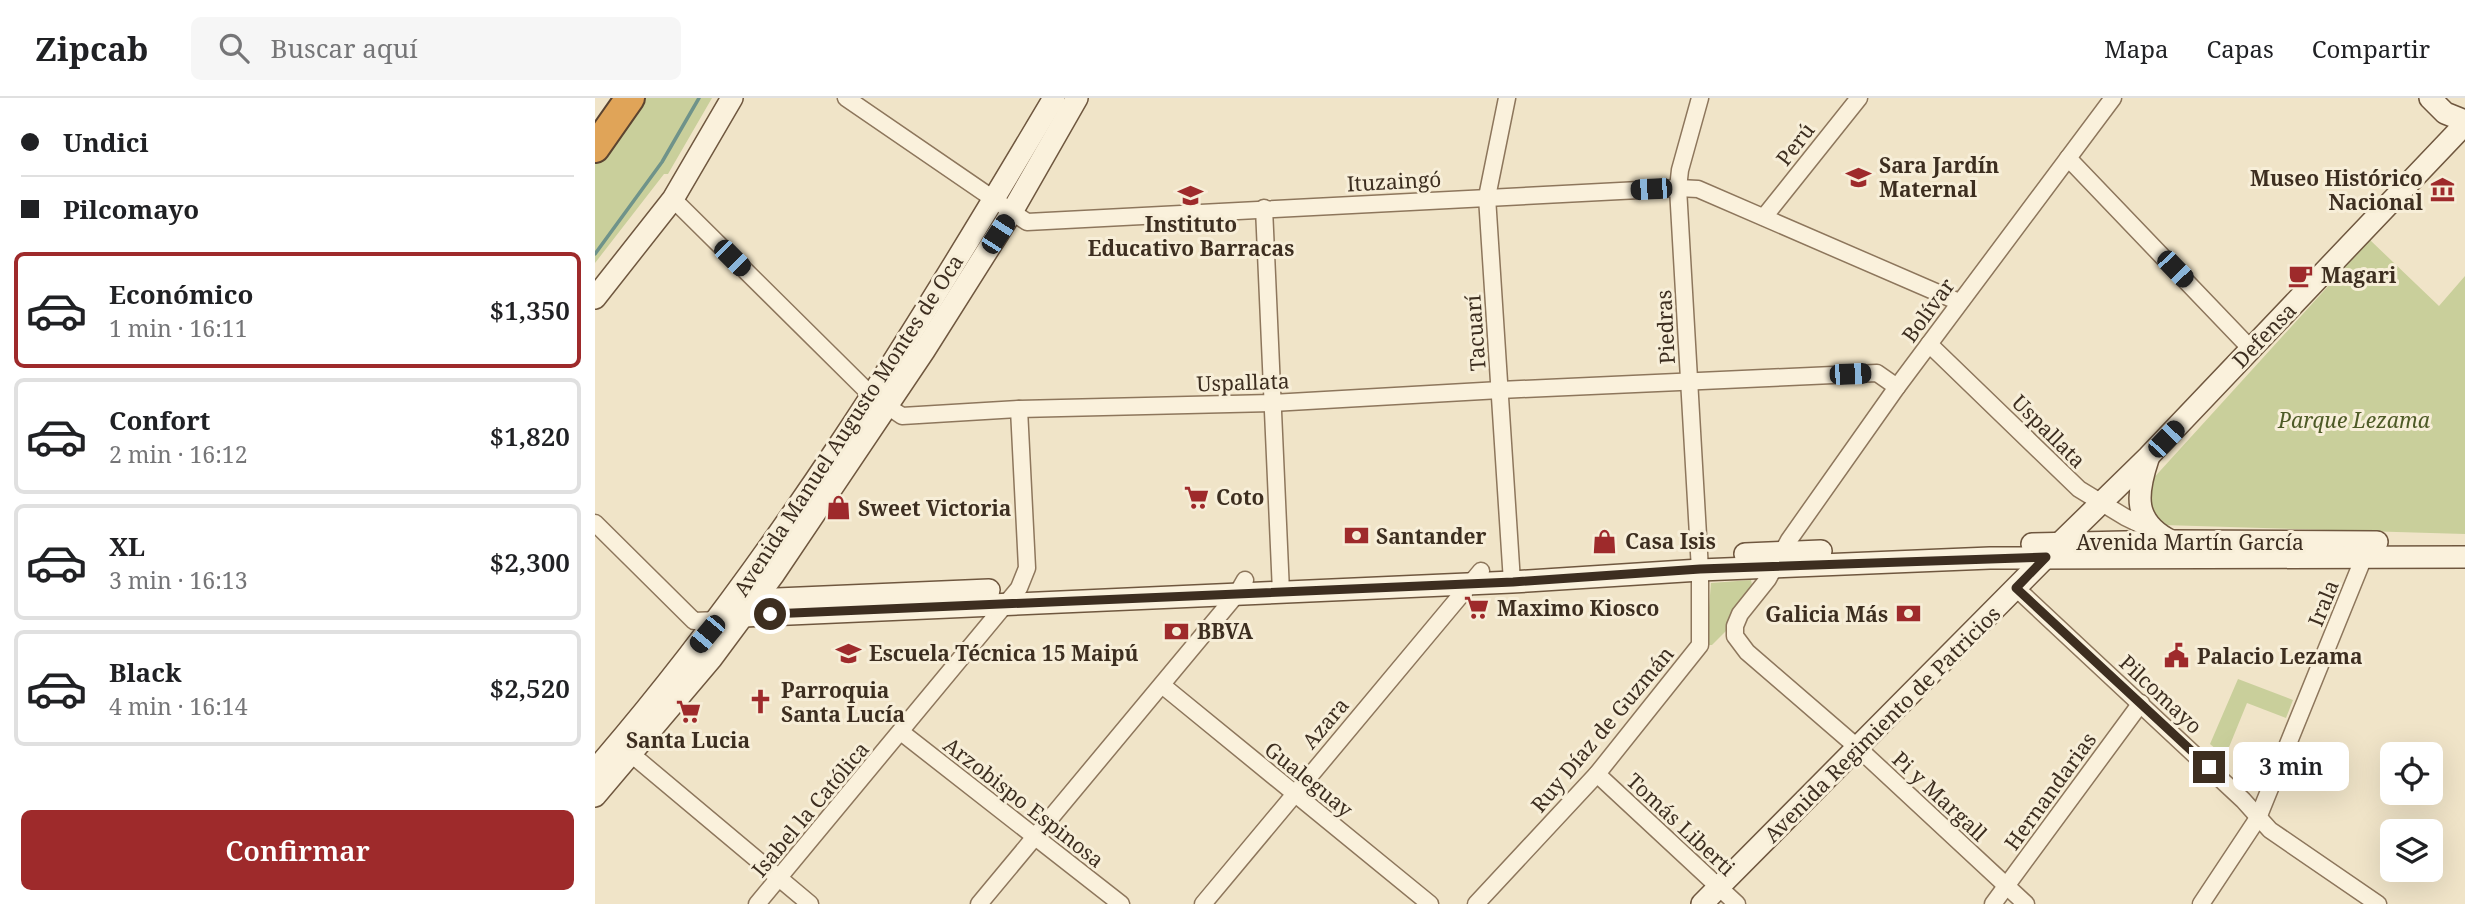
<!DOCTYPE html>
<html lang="es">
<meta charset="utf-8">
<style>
body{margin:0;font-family:"Noto Serif",serif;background:#f6f6f6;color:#202124;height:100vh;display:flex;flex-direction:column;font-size:26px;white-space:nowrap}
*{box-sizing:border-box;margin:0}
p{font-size:23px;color:#757577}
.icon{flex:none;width:38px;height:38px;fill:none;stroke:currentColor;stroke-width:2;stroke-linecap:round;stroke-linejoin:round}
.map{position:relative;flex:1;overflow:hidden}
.panel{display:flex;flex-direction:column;background:#fff;width:595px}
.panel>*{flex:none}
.hud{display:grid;align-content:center;height:154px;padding:0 21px;background:#fff}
.controls{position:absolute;left:1785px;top:644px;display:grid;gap:14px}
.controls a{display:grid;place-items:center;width:63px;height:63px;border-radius:10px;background:#fff;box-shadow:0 7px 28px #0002;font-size:35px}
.end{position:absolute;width:32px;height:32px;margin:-16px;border:9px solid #3d2e20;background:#fff;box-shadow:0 0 0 4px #fff}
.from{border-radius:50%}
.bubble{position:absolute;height:49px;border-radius:10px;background:#fff;box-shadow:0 7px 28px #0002;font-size:23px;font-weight:600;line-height:49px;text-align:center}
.car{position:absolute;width:21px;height:42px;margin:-21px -10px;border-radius:9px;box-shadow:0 0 5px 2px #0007;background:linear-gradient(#222 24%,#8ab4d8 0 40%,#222 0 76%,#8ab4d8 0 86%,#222 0)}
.hud b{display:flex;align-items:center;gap:24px;height:66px;font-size:26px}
.hud b+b{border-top:2px solid #e0e0e0}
.hud i{width:18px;height:18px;background:#202124}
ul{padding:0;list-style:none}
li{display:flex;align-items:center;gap:21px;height:116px;margin:0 14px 10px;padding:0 7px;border:4px solid #e0e0e0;border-radius:10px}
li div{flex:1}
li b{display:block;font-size:26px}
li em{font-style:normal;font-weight:600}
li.current{border-color:#9e2a2b}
li>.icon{width:63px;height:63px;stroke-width:1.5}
.action{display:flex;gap:14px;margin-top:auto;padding:14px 21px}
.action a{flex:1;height:80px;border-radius:10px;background:#9e2a2b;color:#fff;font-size:28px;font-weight:600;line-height:80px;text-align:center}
header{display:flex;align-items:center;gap:42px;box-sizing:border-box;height:98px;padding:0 35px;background:#fff;border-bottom:2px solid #e0e0e0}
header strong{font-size:33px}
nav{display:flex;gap:38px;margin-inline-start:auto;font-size:24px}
.search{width:490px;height:63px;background:#f6f6f6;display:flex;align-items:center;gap:18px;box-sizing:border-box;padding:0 24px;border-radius:10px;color:#757577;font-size:26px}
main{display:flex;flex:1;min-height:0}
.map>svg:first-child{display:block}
.green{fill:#c9cf9b}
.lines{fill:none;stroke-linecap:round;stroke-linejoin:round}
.stream{stroke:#6f938a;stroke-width:3.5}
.street-casing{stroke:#8d765c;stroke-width:19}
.secondary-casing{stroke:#6f573f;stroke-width:24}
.highway-casing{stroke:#5b4430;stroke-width:32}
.street{stroke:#faf1dc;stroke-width:16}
.secondary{stroke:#faf1dc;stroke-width:21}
.highway{stroke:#e0a458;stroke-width:28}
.route{stroke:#3d2e20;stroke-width:9}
.labels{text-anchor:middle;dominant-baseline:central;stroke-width:6;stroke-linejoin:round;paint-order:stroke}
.street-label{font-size:21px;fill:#3d2e20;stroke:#f7eed8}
.poi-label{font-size:21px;font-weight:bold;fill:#3d2e20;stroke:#f7eed8;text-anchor:start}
.park-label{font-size:21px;font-style:italic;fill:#4d5a26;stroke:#f7eed8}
</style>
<header>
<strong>Zipcab</strong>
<div class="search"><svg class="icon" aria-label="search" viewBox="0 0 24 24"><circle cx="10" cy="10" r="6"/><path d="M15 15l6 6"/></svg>Buscar aquí</div>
<nav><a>Mapa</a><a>Capas</a><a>Compartir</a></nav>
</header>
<main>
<section class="panel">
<div class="hud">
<b><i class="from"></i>Undici</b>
<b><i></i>Pilcomayo</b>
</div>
<ul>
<li class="current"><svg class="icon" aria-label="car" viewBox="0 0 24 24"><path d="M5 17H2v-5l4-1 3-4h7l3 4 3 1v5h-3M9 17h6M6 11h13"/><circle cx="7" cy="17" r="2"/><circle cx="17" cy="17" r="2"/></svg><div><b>Económico</b><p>1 min · 16:11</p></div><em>$1,350</em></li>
<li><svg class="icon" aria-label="car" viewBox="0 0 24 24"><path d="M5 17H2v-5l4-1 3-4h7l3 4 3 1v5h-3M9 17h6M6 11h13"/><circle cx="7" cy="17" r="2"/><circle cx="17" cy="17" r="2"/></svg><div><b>Confort</b><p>2 min · 16:12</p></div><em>$1,820</em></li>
<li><svg class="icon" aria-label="car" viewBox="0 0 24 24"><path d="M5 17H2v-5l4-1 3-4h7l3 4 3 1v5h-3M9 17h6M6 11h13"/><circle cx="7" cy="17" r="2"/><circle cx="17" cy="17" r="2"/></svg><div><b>XL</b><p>3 min · 16:13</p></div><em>$2,300</em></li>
<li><svg class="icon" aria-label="car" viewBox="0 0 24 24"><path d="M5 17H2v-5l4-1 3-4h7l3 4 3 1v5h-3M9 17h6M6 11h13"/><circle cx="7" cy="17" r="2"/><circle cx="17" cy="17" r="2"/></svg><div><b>Black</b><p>4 min · 16:14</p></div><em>$2,520</em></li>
</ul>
<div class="action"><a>Confirmar</a></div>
</section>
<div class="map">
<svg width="1870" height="806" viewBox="0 0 1870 806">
<rect width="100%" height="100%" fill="#f0e4c8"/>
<g class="green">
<polygon points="44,0 117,0 73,76 69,76 0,165 0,65"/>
<polygon points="1775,142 1844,208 1870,178 1870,436 1568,427 1551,408 1555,384"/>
<polygon points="1156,482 1158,491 1136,516 1133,531 1117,547 1111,547 1116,485"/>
<polygon points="1643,581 1698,602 1691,620 1652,605 1630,659 1615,646"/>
</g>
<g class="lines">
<polyline class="stream" points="0,156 67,64 104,0"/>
<defs>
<g id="street">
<polyline points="251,0 432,124 1083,90 1103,91 1364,204"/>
<polyline points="912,0 892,99 917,484"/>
<polyline points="1473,60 1656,251"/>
<polyline points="78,101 276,297 307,318 424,311 677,305 905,292 1282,275 1302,289"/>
<polyline points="669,110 686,494"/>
<polyline points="1169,119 1264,0"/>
<polyline points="1334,246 1484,391 1530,419 1557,432"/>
<polyline points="0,425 99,523 123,522"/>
<polyline points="1421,490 1648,702 1675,732 1783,806"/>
<polyline points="567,587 835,806"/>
<polyline points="306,634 526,806"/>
<polyline points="29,650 215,806"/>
<polyline points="1002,676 1142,806"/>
<polyline points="162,806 424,490 432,470 424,311"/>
<polyline points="384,806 642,496 650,482"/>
<polyline points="608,806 886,473"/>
<polyline points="881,806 1002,676 1105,547 1105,472 1083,90 1085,72 1105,0"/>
<polyline points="1398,806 1546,605"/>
<polyline points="1431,806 1262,649 1152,554 1140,538 1140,528 1145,516 1173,481 1194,442 1302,289 1518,0"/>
<polyline points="1606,806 1663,720 1773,449"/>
</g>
<g id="secondary">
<polyline points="1835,0 1850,15 1870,23"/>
<polyline points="0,200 78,101 137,0"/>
<path d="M1553 361C1541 397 1538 424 1576 443"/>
<polyline points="1437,446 1576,443 1782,444"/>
<polyline points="1150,456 1226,453"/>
<polyline points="157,514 182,501 394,492"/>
<polyline points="123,522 149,518 917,484 1105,472 1395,460 1870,459"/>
<path d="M0 672C178 467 321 233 459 0"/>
<polyline points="0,698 116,561 179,476 329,253 418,112 482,0"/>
<polyline points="1107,806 1465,445 1553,359 1870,26"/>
</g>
<polyline id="highway" points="0,50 35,0"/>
</defs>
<use href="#street" class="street-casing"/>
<use href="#secondary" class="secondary-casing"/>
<use href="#highway" class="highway-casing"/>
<use href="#street" class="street"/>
<use href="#secondary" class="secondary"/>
<use href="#highway" class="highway"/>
</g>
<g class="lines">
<polyline class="route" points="175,516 918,484 1105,471 1451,459 1421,490 1614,669"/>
</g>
<defs>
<symbol id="school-bare" viewBox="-9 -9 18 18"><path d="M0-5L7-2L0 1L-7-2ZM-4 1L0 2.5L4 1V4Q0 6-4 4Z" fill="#9e2a2b" stroke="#f7eed8" stroke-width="2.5" paint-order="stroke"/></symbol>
<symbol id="museum-bare" viewBox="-9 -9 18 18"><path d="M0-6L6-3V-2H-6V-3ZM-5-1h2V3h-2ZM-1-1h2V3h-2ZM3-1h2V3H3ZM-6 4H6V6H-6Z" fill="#9e2a2b" stroke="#f7eed8" stroke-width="2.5" paint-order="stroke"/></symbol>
<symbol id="cafe-bare" viewBox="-9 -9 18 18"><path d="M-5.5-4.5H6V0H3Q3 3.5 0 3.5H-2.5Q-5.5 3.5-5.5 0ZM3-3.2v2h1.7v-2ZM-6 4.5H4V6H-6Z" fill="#9e2a2b" stroke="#f7eed8" stroke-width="2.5" paint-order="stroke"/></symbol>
<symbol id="supermarket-bare" viewBox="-9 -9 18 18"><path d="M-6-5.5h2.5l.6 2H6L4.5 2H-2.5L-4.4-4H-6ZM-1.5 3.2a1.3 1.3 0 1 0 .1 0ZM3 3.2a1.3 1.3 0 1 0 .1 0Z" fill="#9e2a2b" stroke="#f7eed8" stroke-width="2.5" paint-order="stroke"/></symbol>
<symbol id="shop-bare" viewBox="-9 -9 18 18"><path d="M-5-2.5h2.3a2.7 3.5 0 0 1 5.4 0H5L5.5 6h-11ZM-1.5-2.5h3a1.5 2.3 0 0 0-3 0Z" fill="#9e2a2b" stroke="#f7eed8" stroke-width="2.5" paint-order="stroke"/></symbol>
<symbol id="bank-bare" viewBox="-9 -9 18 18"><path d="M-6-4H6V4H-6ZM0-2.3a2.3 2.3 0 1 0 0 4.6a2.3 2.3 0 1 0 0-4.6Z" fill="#9e2a2b" stroke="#f7eed8" stroke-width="2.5" paint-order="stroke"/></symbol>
<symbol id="civic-bare" viewBox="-9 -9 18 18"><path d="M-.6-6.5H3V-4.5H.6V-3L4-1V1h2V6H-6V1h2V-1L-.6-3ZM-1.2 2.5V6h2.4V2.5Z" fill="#9e2a2b" stroke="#f7eed8" stroke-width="2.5" paint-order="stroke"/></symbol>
<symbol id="church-bare" viewBox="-9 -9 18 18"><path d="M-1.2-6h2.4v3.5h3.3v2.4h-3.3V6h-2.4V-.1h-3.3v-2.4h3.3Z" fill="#9e2a2b" stroke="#f7eed8" stroke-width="2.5" paint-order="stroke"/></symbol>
</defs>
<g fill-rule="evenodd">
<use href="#school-bare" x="1246" y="62" width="35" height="35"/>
<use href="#museum-bare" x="1830" y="74" width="35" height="35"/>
<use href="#school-bare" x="578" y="80" width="35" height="35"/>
<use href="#cafe-bare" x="1688" y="160" width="35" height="35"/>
<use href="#supermarket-bare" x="584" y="382" width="35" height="35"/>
<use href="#shop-bare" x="226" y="392" width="35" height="35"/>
<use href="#bank-bare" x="744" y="420" width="35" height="35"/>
<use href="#shop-bare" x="992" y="426" width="35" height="35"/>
<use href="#supermarket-bare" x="864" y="492" width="35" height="35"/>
<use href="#bank-bare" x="1296" y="498" width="35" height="35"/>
<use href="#bank-bare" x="564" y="516" width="35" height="35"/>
<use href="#school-bare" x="236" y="538" width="35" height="35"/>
<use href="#civic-bare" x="1564" y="540" width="35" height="35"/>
<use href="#church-bare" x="148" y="586" width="35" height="35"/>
<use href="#supermarket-bare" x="76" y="596" width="35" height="35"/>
</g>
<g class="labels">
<g class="street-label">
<text transform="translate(1200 46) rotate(-52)">Perú</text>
<text transform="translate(799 83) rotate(-3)">Ituzaingó</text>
<text transform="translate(1333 212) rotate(-54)">Bolívar</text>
<text transform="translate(1070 229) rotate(-93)">Piedras</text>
<text transform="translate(880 235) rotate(-94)">Tacuarí</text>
<text transform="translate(1669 237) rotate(-46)">Defensa</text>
<text transform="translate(648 284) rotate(-2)">Uspallata</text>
<text transform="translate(253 327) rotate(-57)">Avenida Manuel Augusto Montes de Oca</text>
<text transform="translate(1454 333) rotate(45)">Uspallata</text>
<text x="1595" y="444">Avenida Martín García</text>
<text transform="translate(1728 505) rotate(-68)">Irala</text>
<text transform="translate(1566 596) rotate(43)">Pilcomayo</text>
<text transform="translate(730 625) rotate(-50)">Azara</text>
<text transform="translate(1287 626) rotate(-45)">Avenida Regimiento de Patricios</text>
<text transform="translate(1007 631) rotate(-50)">Ruy Díaz de Guzmán</text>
<text transform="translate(714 681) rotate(39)">Gualeguay</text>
<text transform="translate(1455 693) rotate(-54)">Hernandarias</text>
<text transform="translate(1345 698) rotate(43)">Pi y Margall</text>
<text transform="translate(429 704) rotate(38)">Arzobispo Espinosa</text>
<text transform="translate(215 711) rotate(-50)">Isabel la Católica</text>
<text transform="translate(1086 726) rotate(43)">Tomás Liberti</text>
</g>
<g class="poi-label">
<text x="1284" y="67">Sara Jardín<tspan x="1284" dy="24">Maternal</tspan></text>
<text x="1828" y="80" text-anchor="end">Museo Histórico<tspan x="1828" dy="24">Nacional</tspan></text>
<text x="596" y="126" text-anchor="middle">Instituto<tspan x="596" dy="24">Educativo Barracas</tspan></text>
<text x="1726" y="177">Magari</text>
<text x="621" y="399">Coto</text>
<text x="263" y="410">Sweet Victoria</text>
<text x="781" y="438">Santander</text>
<text x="1030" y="443">Casa Isis</text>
<text x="902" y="510">Maximo Kiosco</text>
<text x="1293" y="516" text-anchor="end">Galicia Más</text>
<text x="602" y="533">BBVA</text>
<text x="274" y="555">Escuela Técnica 15 Maipú</text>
<text x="1602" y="558">Palacio Lezama</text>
<text x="186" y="592">Parroquia<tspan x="186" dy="24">Santa Lucía</tspan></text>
<text x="93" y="642" text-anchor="middle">Santa Lucia</text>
</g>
<g class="park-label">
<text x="1759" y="322">Parque Lezama</text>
</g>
</g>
</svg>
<div class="controls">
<a><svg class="icon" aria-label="locate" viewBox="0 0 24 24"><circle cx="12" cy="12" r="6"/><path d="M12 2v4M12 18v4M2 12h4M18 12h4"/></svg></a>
<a><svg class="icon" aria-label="layers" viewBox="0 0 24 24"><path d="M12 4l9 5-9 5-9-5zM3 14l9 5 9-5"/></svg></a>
</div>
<i class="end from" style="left:175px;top:516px"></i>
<i class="end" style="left:1614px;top:669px"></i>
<div class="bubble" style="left:1638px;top:644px;width:116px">3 min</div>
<i class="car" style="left:1056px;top:91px;rotate:267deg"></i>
<i class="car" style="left:403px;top:136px;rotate:33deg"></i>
<i class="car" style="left:137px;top:160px;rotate:135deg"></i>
<i class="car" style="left:1580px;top:171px;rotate:136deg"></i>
<i class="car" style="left:1255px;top:276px;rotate:88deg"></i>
<i class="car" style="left:1571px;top:341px;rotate:44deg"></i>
<i class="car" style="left:112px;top:536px;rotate:220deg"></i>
</div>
</main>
